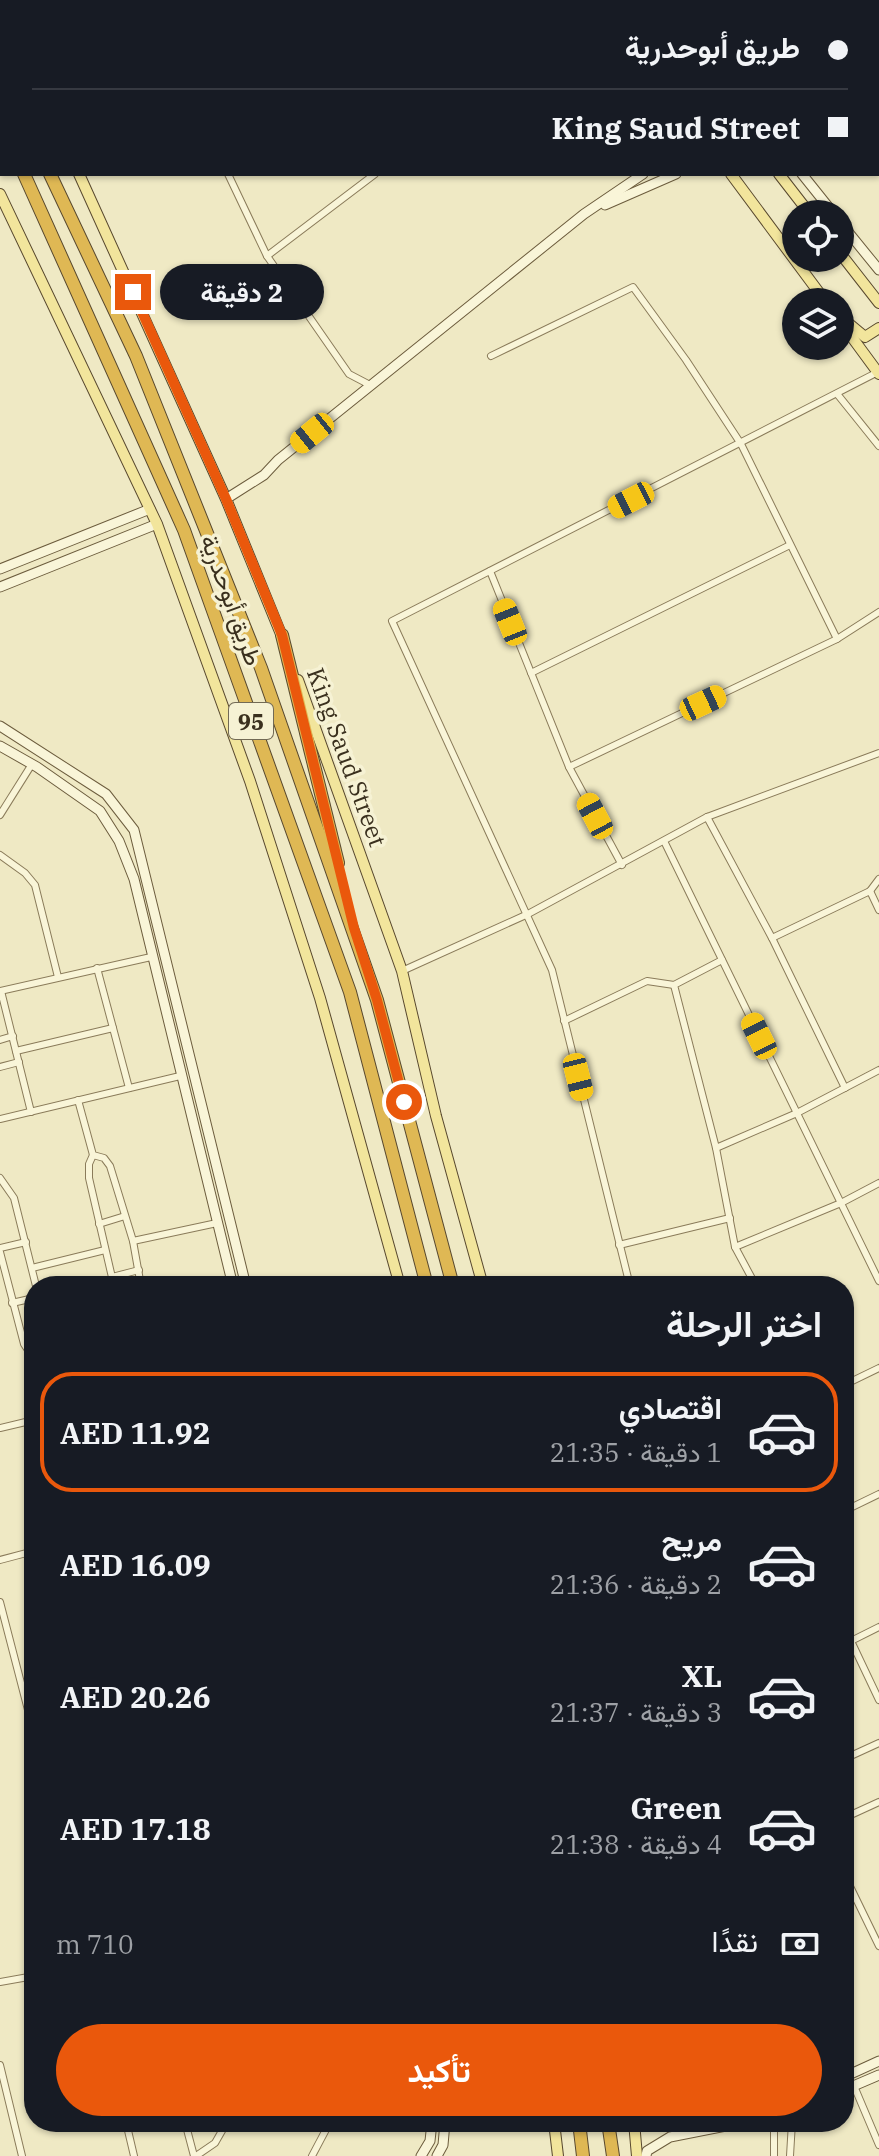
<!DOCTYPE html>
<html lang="ar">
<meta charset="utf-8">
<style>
body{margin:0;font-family:"IBM Plex Serif",Vazirmatn,serif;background:#20242c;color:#f1f3f6;direction:rtl;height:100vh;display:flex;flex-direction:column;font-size:30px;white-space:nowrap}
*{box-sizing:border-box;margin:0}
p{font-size:26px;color:#9ea1a6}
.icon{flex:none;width:44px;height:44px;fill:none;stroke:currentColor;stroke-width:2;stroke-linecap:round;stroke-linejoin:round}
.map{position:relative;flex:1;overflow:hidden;direction:ltr}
.drawer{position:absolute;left:24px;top:1276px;width:830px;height:856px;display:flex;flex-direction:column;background:#171b24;border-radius:32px;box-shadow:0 2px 6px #0004;direction:rtl}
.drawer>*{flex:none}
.guide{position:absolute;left:0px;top:0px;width:880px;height:176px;box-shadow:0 2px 6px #0004;direction:rtl;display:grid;align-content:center;height:176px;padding:0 32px;background:#171b24}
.tools{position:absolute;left:782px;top:200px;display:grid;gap:16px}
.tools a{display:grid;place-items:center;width:72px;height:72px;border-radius:50%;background:#171b24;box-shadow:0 2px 6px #0004;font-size:40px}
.end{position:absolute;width:36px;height:36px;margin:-18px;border:10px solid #ea580c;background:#fff;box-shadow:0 0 0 4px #fff}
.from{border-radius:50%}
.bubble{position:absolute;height:56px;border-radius:28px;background:#171b24;box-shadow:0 2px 6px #0004;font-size:26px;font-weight:700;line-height:56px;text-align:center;direction:rtl}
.car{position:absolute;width:24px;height:48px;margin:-24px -12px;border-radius:10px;box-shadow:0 0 6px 2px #0007;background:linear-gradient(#f5c518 24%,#345 0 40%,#f5c518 0 76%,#345 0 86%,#f5c518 0)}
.guide b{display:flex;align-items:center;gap:28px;height:76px;font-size:30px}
.guide b+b{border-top:2px solid #363941}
.guide i{width:20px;height:20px;background:#f1f3f6}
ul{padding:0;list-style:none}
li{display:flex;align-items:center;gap:24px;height:120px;margin:0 16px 12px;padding:0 16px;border:4px solid transparent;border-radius:32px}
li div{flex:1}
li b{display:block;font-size:30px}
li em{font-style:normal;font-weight:700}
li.active{border-color:#ea580c}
li>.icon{width:72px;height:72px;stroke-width:1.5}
h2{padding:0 32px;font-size:36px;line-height:96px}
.pay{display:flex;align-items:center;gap:20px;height:88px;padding:0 32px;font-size:30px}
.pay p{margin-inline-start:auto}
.action{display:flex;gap:16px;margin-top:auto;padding:16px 32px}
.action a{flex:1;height:92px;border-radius:48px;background:#ea580c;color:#fff;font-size:32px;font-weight:700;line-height:92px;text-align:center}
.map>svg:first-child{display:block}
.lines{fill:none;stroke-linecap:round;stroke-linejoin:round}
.street-casing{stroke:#8a7b5a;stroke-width:8}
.secondary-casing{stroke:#6c5c3d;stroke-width:11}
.primary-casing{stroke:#58482e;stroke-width:12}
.highway-casing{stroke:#58482e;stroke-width:14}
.street{stroke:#f9f5d8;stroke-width:6}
.secondary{stroke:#f9f5d8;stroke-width:9}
.primary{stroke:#f2e59c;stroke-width:10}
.highway{stroke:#dfb854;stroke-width:12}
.route{stroke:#ea580c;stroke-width:10}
.labels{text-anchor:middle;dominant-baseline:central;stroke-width:7;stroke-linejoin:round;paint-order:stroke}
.shield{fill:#f6f2d4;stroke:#726a55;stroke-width:2}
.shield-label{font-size:22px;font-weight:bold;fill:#3a301e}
.street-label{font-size:24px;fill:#3a301e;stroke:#f6f2d4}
</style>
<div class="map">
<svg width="879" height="2156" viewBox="0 0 879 2156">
<rect width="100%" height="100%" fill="#efe9c4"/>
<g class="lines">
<defs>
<g id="street">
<polyline points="141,0 142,2"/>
<polyline points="363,0 364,2"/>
<polyline points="228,174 267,256 349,374 370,385"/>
<polyline points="267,256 375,174"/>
<polyline points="491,356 633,287 686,360 741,444 837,639"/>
<polyline points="838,395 879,446"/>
<polyline points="490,571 569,767 622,865"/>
<polyline points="531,673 790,545"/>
<polyline points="569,767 837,639 879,612"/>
<polyline points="0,815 32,764"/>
<polyline points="707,817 772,938 870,891 879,910"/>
<polyline points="664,841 879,1281"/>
<polyline points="0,855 25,873 35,885 58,977"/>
<polyline points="870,891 879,879"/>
<polyline points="772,938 845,1088"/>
<polyline points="722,960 674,985 716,1148 735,1247 756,1286"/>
<polyline points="97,968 129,1088"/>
<polyline points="402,971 528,914 707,817 879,753"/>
<polyline points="0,991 151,957"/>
<polyline points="1,991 31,1112"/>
<polyline points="564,1021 647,981 674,985"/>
<polyline points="0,1040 13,1036"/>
<polyline points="16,1051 113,1028"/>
<polyline points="0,1067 19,1062"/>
<polyline points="78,1100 93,1155 104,1158 110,1166 133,1241 141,1286"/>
<polyline points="0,1119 180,1076"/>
<polyline points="716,1148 797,1113 879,1070"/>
<polyline points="93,1155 89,1164 89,1178 114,1286"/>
<polyline points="0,1178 14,1198 36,1286"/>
<polyline points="99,1224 125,1216"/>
<polyline points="133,1241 217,1223"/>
<polyline points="619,1245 730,1218"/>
<polyline points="735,1247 841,1203 879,1183"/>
<polyline points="0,1248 26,1242"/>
<polyline points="0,1252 24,1344 34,1359"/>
<polyline points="32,1268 105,1250"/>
<polyline points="112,1277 139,1270"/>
<polyline points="630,1286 552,970 392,621 878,372"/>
<polyline points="12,1303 34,1298"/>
<polyline points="844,1385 879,1368"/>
<polyline points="0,1428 34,1420"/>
<polyline points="844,1511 879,1494"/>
<polyline points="0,1560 34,1551"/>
<polyline points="0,1602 34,1733"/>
<polyline points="879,1627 851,1641 879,1700"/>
<polyline points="844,1759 879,1743"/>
<polyline points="844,1818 879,1802"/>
<polyline points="844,1874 879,1946"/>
<polyline points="0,1982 34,1976"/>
<polyline points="0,2065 22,2156"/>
<polyline points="854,2086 879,2145"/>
<polyline points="126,2122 134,2156"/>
<polyline points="185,2122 194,2156"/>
<polyline points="774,2122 774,2156"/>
<polyline points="196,2156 215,2143 227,2122"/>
<polyline points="312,2156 330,2122"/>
<polyline points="790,2156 792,2122"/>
</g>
<g id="secondary">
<polyline points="802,174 834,214"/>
<polyline points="605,205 676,174"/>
<polyline points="840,222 879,270"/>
<polyline points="226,499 264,475 278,460 584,214 643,174"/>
<polyline points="0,569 150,509"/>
<polyline points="0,587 157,524"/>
<polyline points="0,726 106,794 134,830 246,1286"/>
<polyline points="0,746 37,767 100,811 119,841 134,879 233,1286"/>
<polyline points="844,2077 879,2061"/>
<polyline points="844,2090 879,2075"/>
<polyline points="421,2156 430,2141 432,2122"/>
<polyline points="437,2156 443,2145 445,2122"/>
<polyline points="646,2156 647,2151 670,2137 746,2122"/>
</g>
<g id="primary">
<polyline points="596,0 597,2"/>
<polyline points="656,0 657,2"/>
<polyline points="866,2 868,0"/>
<polyline points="0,13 2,17"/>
<polyline points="878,27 879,26"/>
<polyline points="79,174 226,499 283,639"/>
<polyline points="731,174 826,302"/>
<polyline points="779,174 810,214"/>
<polyline points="0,194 157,524 250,781 320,998 400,1286"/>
<polyline points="840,253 879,303"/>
<polyline points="840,321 879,374"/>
<polyline points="847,322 865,337 879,328"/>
<polyline points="298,680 402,971 436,1116 483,1286"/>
<polyline points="554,2122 558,2156"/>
<polyline points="634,2122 637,2156"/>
</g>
<g id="highway">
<polyline points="0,71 2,75"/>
<polyline points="0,126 2,130"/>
<polyline points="24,174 184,530 350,992 427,1286"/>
<polyline points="50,174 136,356 261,668 377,1000 453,1286"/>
<polyline points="282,635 338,863"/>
<polyline points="579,2122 583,2156"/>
<polyline points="608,2122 613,2156"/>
</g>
</defs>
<use href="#street" class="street-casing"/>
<use href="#secondary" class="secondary-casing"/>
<use href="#primary" class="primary-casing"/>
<use href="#highway" class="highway-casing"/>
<use href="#street" class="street"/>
<use href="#secondary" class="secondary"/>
<use href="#primary" class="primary"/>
<use href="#highway" class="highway"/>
</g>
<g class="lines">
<polyline class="route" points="133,292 226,499 282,635 354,928 377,1000 404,1102"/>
</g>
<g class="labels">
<rect class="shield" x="229" y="703" width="44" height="36" rx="6"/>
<g class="shield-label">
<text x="251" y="721">95</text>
</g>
<g class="street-label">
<text transform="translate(232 600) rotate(70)">طريق أبوحدرية</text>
<text transform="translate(347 757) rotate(70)">King Saud Street</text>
</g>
</g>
</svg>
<div class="tools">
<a><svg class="icon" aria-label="locate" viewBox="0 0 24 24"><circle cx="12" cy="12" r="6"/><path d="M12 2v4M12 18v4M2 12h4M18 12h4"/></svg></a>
<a><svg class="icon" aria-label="layers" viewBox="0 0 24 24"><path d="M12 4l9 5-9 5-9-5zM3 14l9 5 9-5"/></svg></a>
</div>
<i class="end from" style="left:404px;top:1102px"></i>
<i class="end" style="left:133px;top:292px"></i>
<div class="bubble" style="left:160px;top:264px;width:164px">2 دقيقة</div>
<i class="car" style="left:312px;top:433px;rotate:231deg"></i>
<i class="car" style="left:631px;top:500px;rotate:243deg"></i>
<i class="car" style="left:510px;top:622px;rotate:338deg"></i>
<i class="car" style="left:703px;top:703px;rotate:65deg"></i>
<i class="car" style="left:595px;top:816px;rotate:332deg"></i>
<i class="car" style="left:759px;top:1036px;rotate:334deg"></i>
<i class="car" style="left:578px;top:1077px;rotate:166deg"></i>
<div class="guide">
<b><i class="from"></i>طريق أبوحدرية</b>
<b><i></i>King Saud Street</b>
</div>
<section class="drawer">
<h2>اختر الرحلة</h2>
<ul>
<li class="active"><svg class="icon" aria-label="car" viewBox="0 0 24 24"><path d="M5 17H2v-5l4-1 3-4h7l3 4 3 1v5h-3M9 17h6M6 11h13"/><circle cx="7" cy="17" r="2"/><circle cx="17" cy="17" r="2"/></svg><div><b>اقتصادي</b><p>1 دقيقة · 21:35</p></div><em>AED 11.92</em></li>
<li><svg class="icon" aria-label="car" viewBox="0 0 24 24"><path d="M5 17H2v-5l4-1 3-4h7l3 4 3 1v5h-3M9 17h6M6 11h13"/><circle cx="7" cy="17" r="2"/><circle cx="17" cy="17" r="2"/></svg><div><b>مريح</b><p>2 دقيقة · 21:36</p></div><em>AED 16.09</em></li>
<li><svg class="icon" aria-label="car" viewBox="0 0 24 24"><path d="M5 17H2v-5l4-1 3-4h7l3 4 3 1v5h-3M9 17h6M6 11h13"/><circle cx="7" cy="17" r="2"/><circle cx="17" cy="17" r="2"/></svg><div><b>XL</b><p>3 دقيقة · 21:37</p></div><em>AED 20.26</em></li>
<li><svg class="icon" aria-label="car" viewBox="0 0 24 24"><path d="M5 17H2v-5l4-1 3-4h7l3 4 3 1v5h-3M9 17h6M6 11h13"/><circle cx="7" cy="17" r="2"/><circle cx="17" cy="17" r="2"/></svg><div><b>Green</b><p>4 دقيقة · 21:38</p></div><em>AED 17.18</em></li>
</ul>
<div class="pay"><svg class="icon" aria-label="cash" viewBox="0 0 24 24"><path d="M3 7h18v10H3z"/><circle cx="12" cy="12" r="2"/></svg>نقدًا<p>710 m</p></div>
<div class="action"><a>تأكيد</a></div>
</section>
</div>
